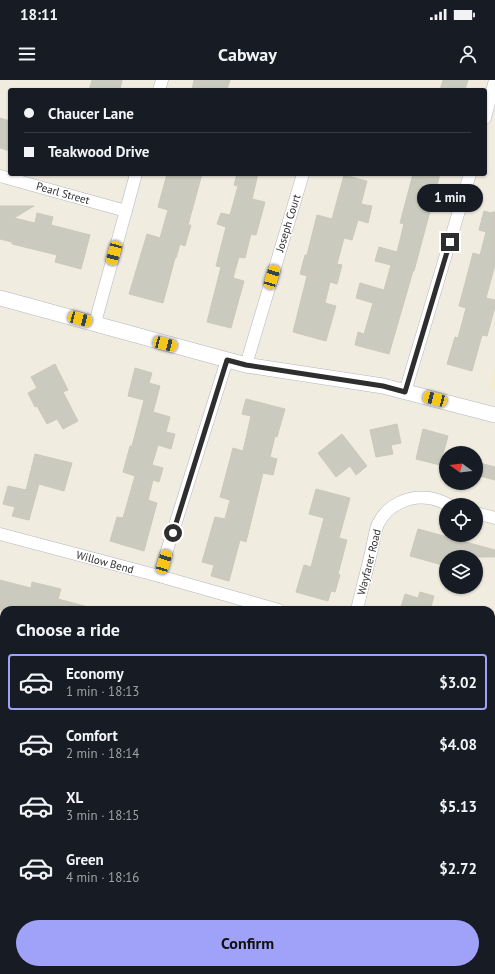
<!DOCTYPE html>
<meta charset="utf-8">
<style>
body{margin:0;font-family:"PT Sans",sans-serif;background:#20242c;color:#f1f3f6;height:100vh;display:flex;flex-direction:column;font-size:15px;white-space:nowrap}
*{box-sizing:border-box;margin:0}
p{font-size:13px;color:#9ea1a6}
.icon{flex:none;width:22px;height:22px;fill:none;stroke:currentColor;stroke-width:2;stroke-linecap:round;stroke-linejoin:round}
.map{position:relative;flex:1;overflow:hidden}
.side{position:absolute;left:0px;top:526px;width:495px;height:368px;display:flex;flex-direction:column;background:#171b24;border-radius:12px 12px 0 0;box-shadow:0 1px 3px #0004}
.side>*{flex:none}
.banner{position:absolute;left:8px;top:8px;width:479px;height:88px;border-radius:4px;box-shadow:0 1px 3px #0004;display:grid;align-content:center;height:88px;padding:0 16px;background:#171b24}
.needle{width:26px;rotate:285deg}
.controls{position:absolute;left:439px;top:366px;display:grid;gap:8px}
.controls a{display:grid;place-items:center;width:44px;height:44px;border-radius:50%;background:#171b24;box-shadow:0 1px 3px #0004;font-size:20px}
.end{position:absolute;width:18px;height:18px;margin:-9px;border:5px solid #2e2e2e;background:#fff;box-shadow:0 0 0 2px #fff}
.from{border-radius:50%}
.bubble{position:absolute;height:28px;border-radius:14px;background:#171b24;box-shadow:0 1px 3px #0004;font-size:13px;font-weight:700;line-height:28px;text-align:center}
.car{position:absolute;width:12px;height:24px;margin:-12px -6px;border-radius:5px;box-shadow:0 0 3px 1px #0007;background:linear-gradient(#f5c518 24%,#345 0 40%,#f5c518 0 76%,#345 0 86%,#f5c518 0)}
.banner b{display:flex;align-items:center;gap:14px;height:38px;font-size:15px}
.banner b+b{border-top:1px solid #363941}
.banner i{width:10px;height:10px;background:#f1f3f6}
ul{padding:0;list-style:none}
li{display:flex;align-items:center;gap:12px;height:56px;margin:0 8px 6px;padding:0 8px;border:2px solid transparent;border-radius:4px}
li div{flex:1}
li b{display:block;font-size:15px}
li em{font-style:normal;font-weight:700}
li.active{border-color:#a0a2fa}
li>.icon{width:36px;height:36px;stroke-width:1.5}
h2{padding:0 16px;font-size:18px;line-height:48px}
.button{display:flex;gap:8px;margin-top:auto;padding:8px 16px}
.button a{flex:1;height:46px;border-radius:24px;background:#a0a2fa;color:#111;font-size:16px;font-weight:700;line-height:46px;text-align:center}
.status{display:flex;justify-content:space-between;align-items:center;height:28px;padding:0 20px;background:#171b24;direction:ltr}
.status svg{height:11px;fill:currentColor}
header{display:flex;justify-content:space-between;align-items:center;height:52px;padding:0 16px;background:#171b24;font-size:18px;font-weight:700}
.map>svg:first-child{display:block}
.education{fill:#f2edce}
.building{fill:#cbcabe;stroke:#ccc9b9}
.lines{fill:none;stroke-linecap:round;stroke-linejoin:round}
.minor-casing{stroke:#b4b4c2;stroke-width:13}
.tertiary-casing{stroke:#b4b4c2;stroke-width:16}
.minor{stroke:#fff;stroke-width:12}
.tertiary{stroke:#fff;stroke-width:15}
.route{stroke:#2e2e2e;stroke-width:5}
.labels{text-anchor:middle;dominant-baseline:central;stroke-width:3;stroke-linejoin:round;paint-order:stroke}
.street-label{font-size:11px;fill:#2e2e2e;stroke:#fff}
</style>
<div class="status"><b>18:11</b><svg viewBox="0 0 49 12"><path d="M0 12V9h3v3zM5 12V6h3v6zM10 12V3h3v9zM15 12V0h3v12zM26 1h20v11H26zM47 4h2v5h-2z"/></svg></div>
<header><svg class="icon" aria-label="menu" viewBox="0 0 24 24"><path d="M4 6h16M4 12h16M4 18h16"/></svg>Cabway<svg class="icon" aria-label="person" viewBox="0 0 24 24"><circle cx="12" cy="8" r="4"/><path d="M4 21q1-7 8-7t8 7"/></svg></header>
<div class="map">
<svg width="495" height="894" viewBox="0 0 495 894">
<rect width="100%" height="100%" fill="#f0ece0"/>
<polygon class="education" points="495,288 495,310 489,308"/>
<g class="building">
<polygon points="92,0 122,0 120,10 89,10"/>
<polygon points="194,0 230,0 227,10 192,10"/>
<polygon points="443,0 468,0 465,10 440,10"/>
<polygon points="0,38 10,41 10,71 0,68"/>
<polygon points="167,94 202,94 188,145 191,145 185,166 180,164 176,178 175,178 163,223 129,214 147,154 160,158 168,130 158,127"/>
<polygon points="237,94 258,94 252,119 265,122 256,155 251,154 245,178 239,177 233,198 244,201 231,248 207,242 221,187 216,186 226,147 217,144 221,133 230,135 238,106 234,105"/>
<polygon points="413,94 440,94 414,191 413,191 389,274 355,265 358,252 364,254 373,223 356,218 360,203 384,210 391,185 375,181 379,167 397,172 404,144 400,143"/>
<polygon points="344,95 367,101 361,124 372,126 368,143 358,140 352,160 344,158 337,184 342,185 337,204 330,202 325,223 336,226 326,261 293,252 307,196 300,194 305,175 307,175 317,135 332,139"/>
<polygon points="0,126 34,126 14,138 35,143 37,133 53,137 51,145 90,155 81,189 55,182 57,175 12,164 12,162 0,159"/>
<polygon points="484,131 491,133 492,132 495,132 495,185 486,218 495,220 495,227 487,256 482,255 472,291 447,284 455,257 458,258 466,228 459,226 473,173 480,175 486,152 479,150"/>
<polygon points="55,284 68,310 63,312 78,341 63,349 57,339 47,344 37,326 35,327 28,313 37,308 31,297"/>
<polygon points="135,288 152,293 149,303 160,306 153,332 170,337 166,352 175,354 171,369 158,365 152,385 163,388 159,402 153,400 148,420 157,423 144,471 110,461 117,437 123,438 135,396 123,392 130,366 132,366 144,320 128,316"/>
<polygon points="246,319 285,329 277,357 275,356 270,377 277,379 273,395 263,393 246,462 240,460 229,501 211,496 214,485 202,482 215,437 225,439 230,420 220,417 233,368 243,371 251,336 242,334"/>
<polygon points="397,344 401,363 391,365 393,374 376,377 370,350"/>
<polygon points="423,349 448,356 440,385 416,379"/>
<polygon points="342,354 367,386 356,395 350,386 336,397 318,373"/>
<polygon points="35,374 72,383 64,411 39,404 29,440 12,436 15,427 3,424 8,406 26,410"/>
<polygon points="476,382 495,387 495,400 476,395"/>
<polygon points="316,409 350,418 339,458 347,460 338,494 340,495 335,512 331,511 328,521 296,512 304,485 311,487 324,438 309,434"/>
<polygon points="418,449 495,470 495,477 446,477 446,486 410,476"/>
<polygon points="0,500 31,508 32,502 61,509 58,519 88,527 88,530 29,530 15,526 14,530 0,530"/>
<polygon points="420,512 434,516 430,530 400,530 405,514 418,518"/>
</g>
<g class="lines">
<defs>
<g id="minor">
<polyline points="159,10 162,0"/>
<polyline points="485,38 495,0"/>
<polyline points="0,96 126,131"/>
<polyline points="95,243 136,94"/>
<polyline points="246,285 303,94"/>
<polyline points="405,312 470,94"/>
<polyline points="476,433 495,438"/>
<polyline points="0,454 159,496 279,530"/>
<polyline points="159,496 227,280"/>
<path d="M357 530C361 512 366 494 370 477 373 466 374 454 378 444 387 425 409 415 429 418 436 419 443 422 449 425"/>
<polyline points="0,619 4,620"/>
<polyline points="491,634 495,638"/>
<polyline points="491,732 495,730"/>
<polyline points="0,776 4,777"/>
<polyline points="0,805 4,806"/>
<polyline points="210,894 211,890"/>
<polyline points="403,894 404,890"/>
</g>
<polyline id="tertiary" points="0,218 246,285 383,306 495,335"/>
</defs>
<use href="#minor" class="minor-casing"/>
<use href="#tertiary" class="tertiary-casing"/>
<use href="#minor" class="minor"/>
<use href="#tertiary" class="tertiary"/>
</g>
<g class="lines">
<polyline class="route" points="173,453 227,280 246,285 383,306 405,312 450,162"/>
</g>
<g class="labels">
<g class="street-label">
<text transform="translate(63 113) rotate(16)">Pearl Street</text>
<text transform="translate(288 143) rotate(-73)">Joseph Court</text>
<text transform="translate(105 482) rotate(15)">Willow Bend</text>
<text transform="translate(369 482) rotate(-76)">Wayfarer Road</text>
</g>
</g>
</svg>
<div class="controls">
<a><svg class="needle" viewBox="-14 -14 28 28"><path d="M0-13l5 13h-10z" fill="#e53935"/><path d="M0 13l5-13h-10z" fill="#9ea1a6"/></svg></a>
<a><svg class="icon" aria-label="locate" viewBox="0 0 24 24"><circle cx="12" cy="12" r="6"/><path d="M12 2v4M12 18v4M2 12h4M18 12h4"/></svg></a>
<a><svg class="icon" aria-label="layers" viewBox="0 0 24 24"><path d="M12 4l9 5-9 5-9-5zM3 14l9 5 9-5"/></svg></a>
</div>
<i class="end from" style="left:173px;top:453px"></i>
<i class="end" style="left:450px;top:162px"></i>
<div class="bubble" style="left:417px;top:104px;width:66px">1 min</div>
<i class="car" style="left:114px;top:173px;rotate:195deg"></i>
<i class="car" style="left:272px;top:197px;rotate:17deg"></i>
<i class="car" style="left:80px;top:239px;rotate:105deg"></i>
<i class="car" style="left:165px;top:264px;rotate:105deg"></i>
<i class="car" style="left:435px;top:319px;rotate:285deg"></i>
<i class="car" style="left:164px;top:482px;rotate:17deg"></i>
<div class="banner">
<b><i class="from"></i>Chaucer Lane</b>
<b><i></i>Teakwood Drive</b>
</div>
<section class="side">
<h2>Choose a ride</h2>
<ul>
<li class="active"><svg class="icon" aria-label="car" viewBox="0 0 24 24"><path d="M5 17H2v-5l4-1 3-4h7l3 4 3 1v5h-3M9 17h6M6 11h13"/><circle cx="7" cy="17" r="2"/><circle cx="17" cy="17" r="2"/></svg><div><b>Economy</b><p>1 min · 18:13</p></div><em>$3.02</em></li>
<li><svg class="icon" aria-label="car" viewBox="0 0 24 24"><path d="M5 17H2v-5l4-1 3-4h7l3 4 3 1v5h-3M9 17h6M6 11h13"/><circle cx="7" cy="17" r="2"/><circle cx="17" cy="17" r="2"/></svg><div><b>Comfort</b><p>2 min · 18:14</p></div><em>$4.08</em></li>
<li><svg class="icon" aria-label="car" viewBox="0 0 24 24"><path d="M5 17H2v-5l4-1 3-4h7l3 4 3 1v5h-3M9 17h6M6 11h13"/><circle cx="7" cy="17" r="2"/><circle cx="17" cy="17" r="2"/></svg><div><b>XL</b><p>3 min · 18:15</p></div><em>$5.13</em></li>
<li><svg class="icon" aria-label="car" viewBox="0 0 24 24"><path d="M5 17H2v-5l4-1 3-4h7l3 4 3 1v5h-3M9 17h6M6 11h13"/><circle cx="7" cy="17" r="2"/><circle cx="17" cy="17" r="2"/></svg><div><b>Green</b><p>4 min · 18:16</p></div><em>$2.72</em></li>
</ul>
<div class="button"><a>Confirm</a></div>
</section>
</div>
